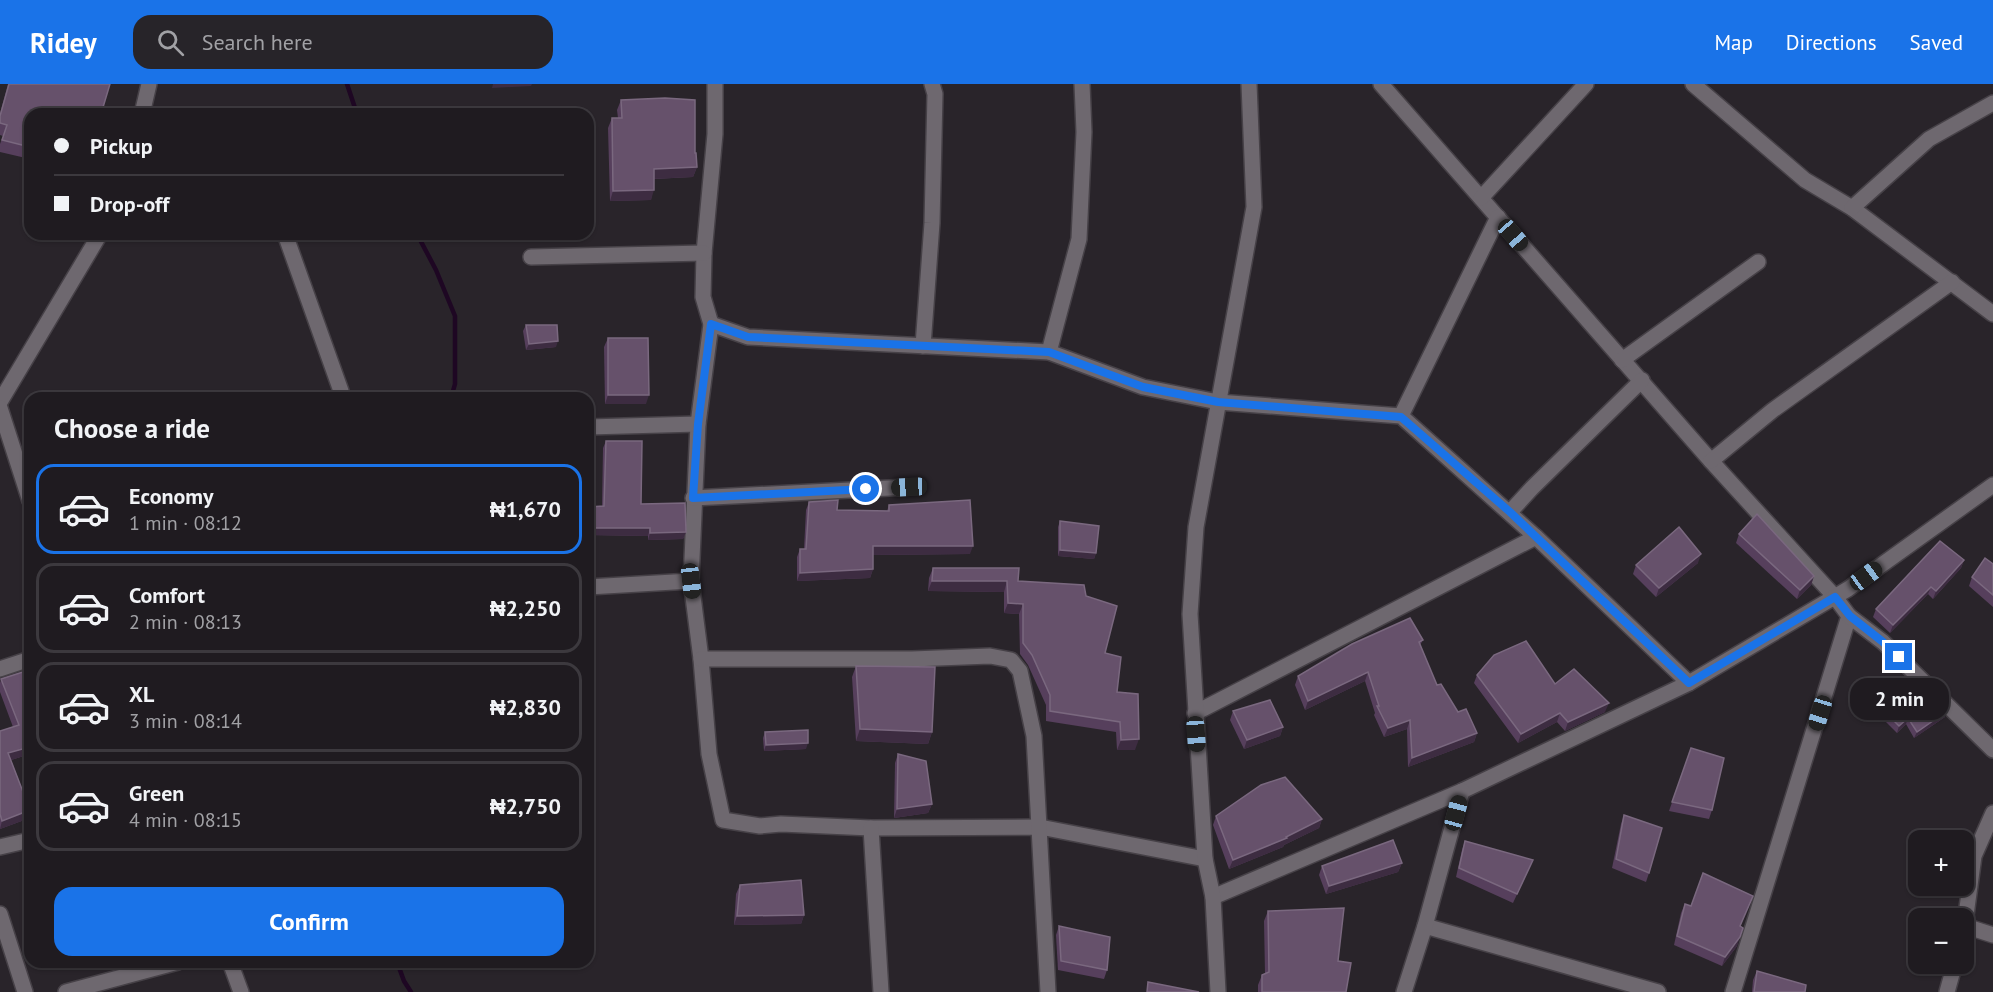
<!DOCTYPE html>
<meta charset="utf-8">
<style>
body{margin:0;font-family:"PT Sans",sans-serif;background:#272429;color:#f1f3f6;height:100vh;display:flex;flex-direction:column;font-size:22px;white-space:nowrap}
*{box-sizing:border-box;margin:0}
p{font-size:20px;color:#a1a1a5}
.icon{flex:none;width:33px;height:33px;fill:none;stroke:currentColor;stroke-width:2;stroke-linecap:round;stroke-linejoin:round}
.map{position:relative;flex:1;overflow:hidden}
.sheet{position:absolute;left:24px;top:308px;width:570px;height:576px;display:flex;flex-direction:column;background:#1f1b20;border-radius:18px;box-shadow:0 2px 4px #0004,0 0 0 2px #3c393e}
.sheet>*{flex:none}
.top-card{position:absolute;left:24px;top:24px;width:570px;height:132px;border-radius:18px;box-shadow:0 2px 4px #0004,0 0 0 2px #3c393e;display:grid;align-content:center;height:132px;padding:0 30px;background:#1f1b20}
.buttons{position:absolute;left:1908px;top:746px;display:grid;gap:12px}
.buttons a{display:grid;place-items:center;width:66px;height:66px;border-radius:12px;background:#1f1b20;box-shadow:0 2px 4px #0004,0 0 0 2px #3c393e;font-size:30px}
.end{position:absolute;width:27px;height:27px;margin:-14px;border:8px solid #1a73e8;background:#fff;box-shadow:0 0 0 3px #fff}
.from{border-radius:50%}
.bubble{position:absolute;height:42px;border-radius:18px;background:#1f1b20;box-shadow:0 2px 4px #0004,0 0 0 2px #3c393e;font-size:20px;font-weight:600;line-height:42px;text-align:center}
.car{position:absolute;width:18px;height:36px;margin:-18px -9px;border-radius:8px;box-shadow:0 0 4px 2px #0007;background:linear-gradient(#222 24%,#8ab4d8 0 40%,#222 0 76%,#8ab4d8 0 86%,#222 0)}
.top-card b{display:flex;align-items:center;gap:21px;height:57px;font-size:22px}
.top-card b+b{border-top:2px solid #3c393e}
.top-card i{width:15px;height:15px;background:#f1f3f6}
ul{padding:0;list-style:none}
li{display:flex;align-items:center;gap:18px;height:90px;margin:0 12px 9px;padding:0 18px;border:3px solid #3c393e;border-radius:18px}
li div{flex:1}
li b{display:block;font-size:22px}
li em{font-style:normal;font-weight:600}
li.current{border-color:#1a73e8}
li>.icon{width:54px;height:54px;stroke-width:1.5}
h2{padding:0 30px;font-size:27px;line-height:72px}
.button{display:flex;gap:12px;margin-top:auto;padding:12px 30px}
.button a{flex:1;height:69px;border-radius:18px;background:#1a73e8;color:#fff;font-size:24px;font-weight:600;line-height:69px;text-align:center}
header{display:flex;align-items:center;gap:36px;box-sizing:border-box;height:84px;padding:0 30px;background:#1a73e8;color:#fff}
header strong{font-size:28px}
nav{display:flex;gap:33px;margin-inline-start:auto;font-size:21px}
.search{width:420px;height:54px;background:#272429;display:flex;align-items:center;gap:15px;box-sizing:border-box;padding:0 21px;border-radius:18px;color:#a1a1a5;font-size:22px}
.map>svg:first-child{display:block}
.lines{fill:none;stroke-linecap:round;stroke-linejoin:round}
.stream{stroke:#1e0723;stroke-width:4.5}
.minor-casing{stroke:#464147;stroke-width:18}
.minor{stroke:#6e686f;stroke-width:15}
.wall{fill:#563f5c}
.shaded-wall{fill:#3d2c41}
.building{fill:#66516b;stroke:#7a687f;stroke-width:1.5}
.route{stroke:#1a73e8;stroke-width:8}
</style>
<header>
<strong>Ridey</strong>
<div class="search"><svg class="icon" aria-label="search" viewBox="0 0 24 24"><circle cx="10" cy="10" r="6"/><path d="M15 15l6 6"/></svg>Search here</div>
<nav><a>Map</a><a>Directions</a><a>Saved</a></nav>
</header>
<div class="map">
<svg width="1993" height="908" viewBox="0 0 1993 908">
<rect width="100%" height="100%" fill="#29242a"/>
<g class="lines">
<g class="stream">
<polyline points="347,0 357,30"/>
<polyline points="417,150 436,186 455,232 455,300 451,314"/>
<polyline points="397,878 404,897 411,908"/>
</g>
<defs>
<g id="minor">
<polyline points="715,0 715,50 704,169 703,213 711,240 698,340 691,497 701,575 709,670 723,736 760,742 781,740 871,744 1040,743 1205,775"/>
<polyline points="1381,0 1711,377 1835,513 1849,532 1733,908"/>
<polyline points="1693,0 1805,96 1852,124 1993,230"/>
<polyline points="142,30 149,0"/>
<polyline points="1481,114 1586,0"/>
<polyline points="1852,124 1929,55 1993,19"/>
<polyline points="285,150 341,307"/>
<polyline points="531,173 704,169"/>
<polyline points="711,240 748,253 1049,268 1143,303 1218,318 1401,332 1536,453"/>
<polyline points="923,262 932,139 935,10 932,0"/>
<polyline points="1049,268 1079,155 1084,48 1082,0"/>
<polyline points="1622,276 1758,178"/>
<polyline points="0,318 100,150"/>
<polyline points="0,324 30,417"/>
<polyline points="1401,332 1498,133"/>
<polyline points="588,343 698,340"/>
<polyline points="1711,377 1773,326 1952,198"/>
<polyline points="693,414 909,403"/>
<polyline points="1510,428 1532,404 1642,296"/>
<polyline points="588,503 691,497"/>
<polyline points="1849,532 1883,558 1993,666"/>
<polyline points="701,575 912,575 990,572 1011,576 1020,587 1034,652 1048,908"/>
<polyline points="0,585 30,575"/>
<polyline points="1195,629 1536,453 1689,599"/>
<polyline points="871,744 881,908"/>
<polyline points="0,763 30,756"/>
<polyline points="1213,813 1462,707 1689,599 1848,505 1993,401"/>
<polyline points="0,830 25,908"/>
<polyline points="1425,842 1658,908"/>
<polyline points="1965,842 1993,851"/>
<polyline points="1964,846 1974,772 1993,729"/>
<polyline points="230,878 241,908"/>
<polyline points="66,908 178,878"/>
<polyline points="1218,908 1213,813 1205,775 1190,530 1196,443 1254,123 1249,0"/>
<polyline points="1404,908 1425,842 1462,707"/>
<polyline points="1947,908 1955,879"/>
</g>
</defs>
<use href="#minor" class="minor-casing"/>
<use href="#minor" class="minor"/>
</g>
<g class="wall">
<polygon points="8,0 110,0 30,30 30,75 0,68 0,60 3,52 0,51 0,29"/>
<polygon points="621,16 695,69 697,83 693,93 654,95 651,116 610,117 608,44 612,34 618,34 617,26"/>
<polygon points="526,241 556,263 526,266 523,247"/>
<polygon points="608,254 646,320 605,320 604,263"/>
<polygon points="606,357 641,420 686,448 683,455 648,456 648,452 588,451 588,423 602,422 603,364"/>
<polygon points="809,418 837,426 887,427 889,421 970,470 873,471 873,485 870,494 797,497 797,473 800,465 804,465 806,426"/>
<polygon points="1060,437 1096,469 1094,475 1058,472 1058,443"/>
<polygon points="1739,450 1814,492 1811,501 1797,515 1736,459"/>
<polygon points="1964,476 1961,484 1933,515 1928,510 1890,549 1873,533 1876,525"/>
<polygon points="1698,479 1656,513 1633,490 1636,481"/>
<polygon points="1993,480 1993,523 1969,502 1972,493"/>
<polygon points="933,484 1018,497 1086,512 1105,569 1135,666 1117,666 1116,648 1046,637 1046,621 1028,581 1020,570 1019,530 1004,529 1004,508 928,507 929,494"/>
<polygon points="1423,556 1420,561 1437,601 1458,628 1477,649 1474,658 1408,683 1407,645 1384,653 1374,631 1375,629 1365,597 1305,626 1295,601 1298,592"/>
<polygon points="856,582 932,648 928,660 856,657 852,593"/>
<polygon points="1477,591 1555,600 1605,628 1565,647 1557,638 1518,659 1474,599"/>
<polygon points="1,595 30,670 11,676 30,726 27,735 0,745 0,647 13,643 0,608 0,599"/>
<polygon points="1874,617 1945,633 1914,654 1906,640 1897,649 1871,623"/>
<polygon points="1233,627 1283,643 1280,652 1244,665 1230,636"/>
<polygon points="765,648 806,665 764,667 763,654"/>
<polygon points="1691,664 1712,726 1709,735 1669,727"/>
<polygon points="898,670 932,720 928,729 894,734 895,679"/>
<polygon points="1624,731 1649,789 1646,798 1612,784 1621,740"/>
<polygon points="1216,732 1322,735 1319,744 1284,761 1283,763 1229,785 1213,741"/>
<polygon points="1465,757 1533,776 1513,819 1456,793 1462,766"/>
<polygon points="1402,779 1398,788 1326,810 1319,791 1322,782"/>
<polygon points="740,801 804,831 801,840 734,841 736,810"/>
<polygon points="1685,820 1741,843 1737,862 1722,882 1674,861 1681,829"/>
<polygon points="1268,827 1338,877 1346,908 1258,908 1258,901 1262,891 1265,890 1264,837"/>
<polygon points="1059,842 1107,886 1104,895 1058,886 1056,851"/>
<polygon points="1757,887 1805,908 1752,908 1753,896"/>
</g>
<g class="shaded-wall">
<polygon points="493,0 532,0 531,2 492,4"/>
<polygon points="697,83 693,93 650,95 654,85"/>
<polygon points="654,106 651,116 610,117 613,107"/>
<polygon points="558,257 556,263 526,266 529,260"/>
<polygon points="608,311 649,311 646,320 605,320"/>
<polygon points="588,444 650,444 648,452 588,451"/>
<polygon points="686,448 683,455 648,456 650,449"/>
<polygon points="873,462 973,462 970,470 870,471"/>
<polygon points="1060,466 1096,469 1094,475 1058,472"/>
<polygon points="1701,470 1698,479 1656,513 1659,504"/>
<polygon points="1964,476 1961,484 1933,515 1936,507"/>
<polygon points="873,485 870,494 797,497 800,489"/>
<polygon points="1814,492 1811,501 1797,515 1800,506"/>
<polygon points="932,497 1007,497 1004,508 928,507"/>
<polygon points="1931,503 1928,510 1890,549 1893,541"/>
<polygon points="1008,519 1023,520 1019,530 1004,529"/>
<polygon points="1368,588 1365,597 1305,626 1308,617"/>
<polygon points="1609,619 1605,628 1565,647 1568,638"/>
<polygon points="1947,627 1945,633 1914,654 1917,648"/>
<polygon points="1560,629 1557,638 1518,659 1521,650"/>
<polygon points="1908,634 1906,640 1897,649 1899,642"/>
<polygon points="1410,636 1407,645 1384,653 1388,644"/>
<polygon points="1283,643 1280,652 1244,665 1247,656"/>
<polygon points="860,645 932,648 928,660 856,657"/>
<polygon points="1477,649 1474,658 1408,683 1412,674"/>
<polygon points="1139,655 1135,666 1117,666 1121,656"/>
<polygon points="808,659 806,665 764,667 766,661"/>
<polygon points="30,663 30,670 5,678 8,669"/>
<polygon points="932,720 928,729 894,734 897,725"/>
<polygon points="30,726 27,735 0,745 2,737"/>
<polygon points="1322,735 1319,744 1284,761 1283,763 1229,785 1233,776 1286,753"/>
<polygon points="1402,779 1398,788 1326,810 1329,802"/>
<polygon points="804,831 801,840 734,841 737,832"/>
<polygon points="1740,853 1737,862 1722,882 1725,873"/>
</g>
<g class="building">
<polygon points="9,0 110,0 101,30 30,30 30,63 2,56 7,41 0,39 0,32"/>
<polygon points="665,14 695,16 695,69 696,69 697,83 654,85 654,106 613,107 612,34 622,34 621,16"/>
<polygon points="526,241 557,241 558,257 529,260"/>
<polygon points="608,254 648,254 649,311 608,311"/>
<polygon points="606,357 642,357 641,420 685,419 686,448 650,449 650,444 588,444 588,423 604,422"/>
<polygon points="838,416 837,426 889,427 889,421 970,416 973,462 873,462 873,485 800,489 800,465 806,465 809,418"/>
<polygon points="1757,430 1814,492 1800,506 1739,450"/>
<polygon points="1060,437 1099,442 1096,469 1060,466"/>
<polygon points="1679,443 1701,470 1659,504 1636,481"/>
<polygon points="1940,457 1964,476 1936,507 1931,503 1893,541 1876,525"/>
<polygon points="1985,474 1993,480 1993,511 1972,493"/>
<polygon points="933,484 1019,484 1018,497 1084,501 1086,512 1117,522 1105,569 1121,573 1117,608 1138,610 1139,655 1121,656 1120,638 1050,627 1050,611 1032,571 1023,559 1023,520 1008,519 1007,497 932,497"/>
<polygon points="1410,534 1423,556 1419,558 1437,601 1441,600 1458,628 1466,625 1477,649 1412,674 1410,636 1388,644 1377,622 1379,622 1368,588 1308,617 1298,592 1352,560"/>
<polygon points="1526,557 1555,600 1574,585 1609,619 1568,638 1560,629 1521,650 1477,591 1494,571"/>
<polygon points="856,582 935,583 932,648 860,645"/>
<polygon points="26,587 30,599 30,663 8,669 30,726 2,737 0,730 0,647 19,641 1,595"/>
<polygon points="1888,596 1906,606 1912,601 1932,620 1937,616 1947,627 1917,648 1908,634 1899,642 1874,617"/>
<polygon points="1270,616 1283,643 1247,656 1233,627"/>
<polygon points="808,646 808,659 766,661 765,648"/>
<polygon points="1691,664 1724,674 1712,726 1672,718"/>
<polygon points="898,670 926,677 932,720 897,725"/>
<polygon points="1285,693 1322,735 1286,753 1287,754 1233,776 1216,732 1261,701"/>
<polygon points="1624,731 1662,744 1649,789 1616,775"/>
<polygon points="1393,756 1402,779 1329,802 1322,782"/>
<polygon points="1465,757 1533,776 1517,810 1459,784"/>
<polygon points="1703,789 1753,812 1740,842 1743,844 1740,853 1725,873 1677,852 1685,820 1691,822"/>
<polygon points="801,796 804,831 737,832 740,801"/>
<polygon points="1344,824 1338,877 1351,879 1346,908 1262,908 1262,891 1269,888 1268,827"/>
<polygon points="1059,842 1110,853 1107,886 1061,877"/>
<polygon points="1757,887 1806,901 1805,908 1754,908"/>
<polygon points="1148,898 1199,908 1147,908"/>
</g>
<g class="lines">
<polyline class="route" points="866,405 693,414 698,340 711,240 748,253 1049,268 1143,303 1218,318 1401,333 1510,428 1689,599 1835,513 1850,532 1883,558 1899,573"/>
</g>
</svg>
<div class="buttons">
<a>+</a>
<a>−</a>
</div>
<i class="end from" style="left:866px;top:405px"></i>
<i class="end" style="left:1899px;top:573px"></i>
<div class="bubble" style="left:1850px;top:594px;width:99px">2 min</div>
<i class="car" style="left:1513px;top:151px;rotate:139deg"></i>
<i class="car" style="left:909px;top:403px;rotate:267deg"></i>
<i class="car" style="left:1866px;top:492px;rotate:54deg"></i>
<i class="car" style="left:691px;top:497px;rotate:173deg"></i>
<i class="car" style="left:1820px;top:629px;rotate:197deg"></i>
<i class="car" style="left:1196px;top:650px;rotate:176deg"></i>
<i class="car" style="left:1456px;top:729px;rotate:15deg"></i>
<div class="top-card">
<b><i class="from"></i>Pickup</b>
<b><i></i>Drop-off</b>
</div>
<section class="sheet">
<h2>Choose a ride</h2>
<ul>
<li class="current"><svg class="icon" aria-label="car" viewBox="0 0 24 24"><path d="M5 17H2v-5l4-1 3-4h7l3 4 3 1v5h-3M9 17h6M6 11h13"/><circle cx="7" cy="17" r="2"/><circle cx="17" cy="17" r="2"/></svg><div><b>Economy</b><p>1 min · 08:12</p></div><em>₦1,670</em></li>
<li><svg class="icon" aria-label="car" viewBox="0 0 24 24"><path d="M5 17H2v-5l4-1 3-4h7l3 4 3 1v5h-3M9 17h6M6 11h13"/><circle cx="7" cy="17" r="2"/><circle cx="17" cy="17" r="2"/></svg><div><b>Comfort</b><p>2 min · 08:13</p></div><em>₦2,250</em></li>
<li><svg class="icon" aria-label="car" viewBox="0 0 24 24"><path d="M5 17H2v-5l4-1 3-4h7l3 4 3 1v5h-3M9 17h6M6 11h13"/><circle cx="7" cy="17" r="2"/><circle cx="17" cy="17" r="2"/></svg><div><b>XL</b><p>3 min · 08:14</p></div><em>₦2,830</em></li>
<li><svg class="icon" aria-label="car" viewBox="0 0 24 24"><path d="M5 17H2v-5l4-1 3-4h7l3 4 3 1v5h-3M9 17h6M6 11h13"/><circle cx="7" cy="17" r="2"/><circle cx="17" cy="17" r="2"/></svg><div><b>Green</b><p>4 min · 08:15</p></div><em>₦2,750</em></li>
</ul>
<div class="button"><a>Confirm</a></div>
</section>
</div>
